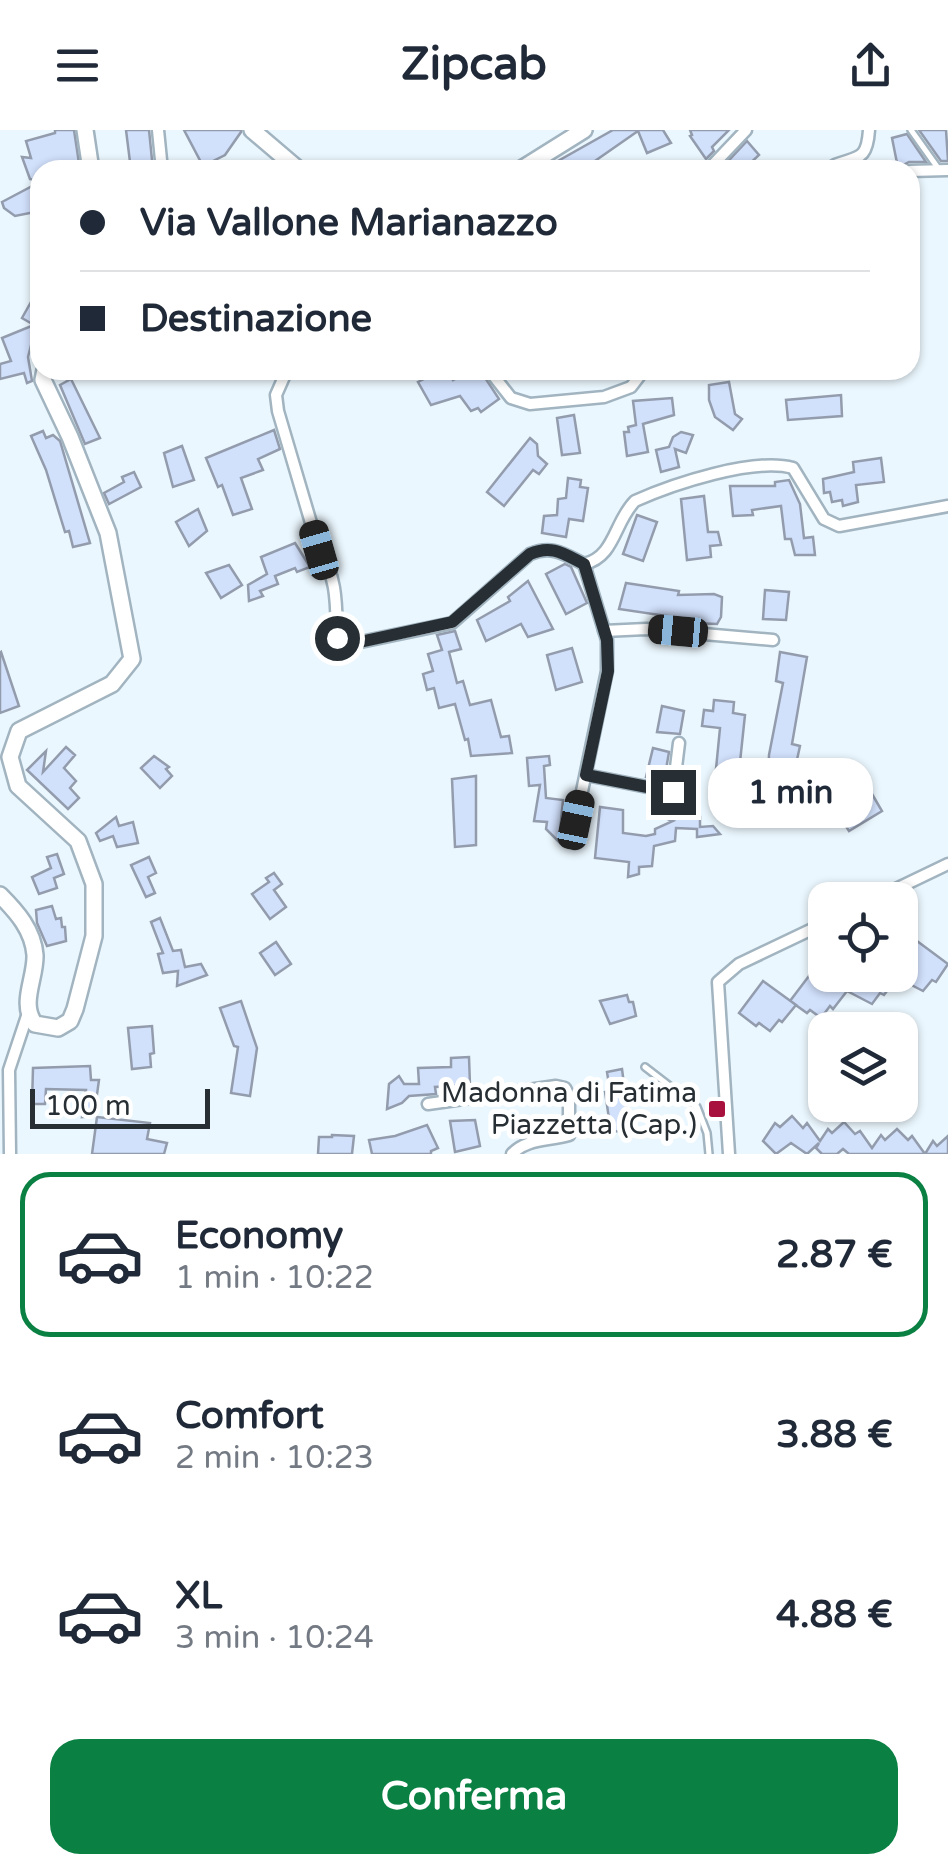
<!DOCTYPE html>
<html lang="it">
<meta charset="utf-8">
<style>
body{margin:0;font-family:"Varela Round",sans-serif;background:#f2f2f3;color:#1f2937;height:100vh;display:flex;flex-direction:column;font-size:38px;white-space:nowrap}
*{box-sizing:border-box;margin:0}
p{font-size:32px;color:#747a83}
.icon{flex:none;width:55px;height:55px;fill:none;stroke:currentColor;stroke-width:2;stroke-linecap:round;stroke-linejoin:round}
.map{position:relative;height:1024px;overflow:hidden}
.side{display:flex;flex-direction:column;background:#fff;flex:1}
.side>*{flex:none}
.top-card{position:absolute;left:30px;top:30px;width:890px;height:220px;border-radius:30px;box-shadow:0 2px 8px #0004;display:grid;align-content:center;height:220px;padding:0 50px;background:#fff}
.tools{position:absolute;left:808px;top:752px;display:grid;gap:20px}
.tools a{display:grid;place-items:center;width:110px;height:110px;border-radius:20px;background:#fff;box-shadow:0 2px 8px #0004;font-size:50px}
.scale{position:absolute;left:30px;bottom:25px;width:180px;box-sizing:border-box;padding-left:10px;border:5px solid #272f34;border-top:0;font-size:28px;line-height:35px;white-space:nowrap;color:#272f34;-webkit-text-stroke:8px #fff;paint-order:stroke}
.end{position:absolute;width:45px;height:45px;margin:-22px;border:12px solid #272f34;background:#fff;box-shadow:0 0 0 5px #fff}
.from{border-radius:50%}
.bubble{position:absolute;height:70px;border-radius:30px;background:#fff;box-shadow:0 2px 8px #0004;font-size:32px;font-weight:700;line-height:70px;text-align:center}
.car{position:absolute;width:30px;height:60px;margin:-30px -15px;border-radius:12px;box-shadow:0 0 8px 2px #0007;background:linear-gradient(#222 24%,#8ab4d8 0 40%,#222 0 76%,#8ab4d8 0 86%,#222 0)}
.top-card b{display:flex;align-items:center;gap:35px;height:95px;font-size:38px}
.top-card b+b{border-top:2px solid #e0e1e3}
.top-card i{width:25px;height:25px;background:#1f2937}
ul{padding:18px 0 0;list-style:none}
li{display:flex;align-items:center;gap:30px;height:165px;margin:0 20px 15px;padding:0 30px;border:5px solid transparent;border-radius:30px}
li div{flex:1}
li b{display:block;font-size:38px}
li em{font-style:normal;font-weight:700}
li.current{border-color:#0b8043}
li>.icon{width:90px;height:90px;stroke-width:1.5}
.primary-button{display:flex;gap:20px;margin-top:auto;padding:20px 50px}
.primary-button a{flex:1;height:115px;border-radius:30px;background:#0b8043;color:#fff;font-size:40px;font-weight:700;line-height:115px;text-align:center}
header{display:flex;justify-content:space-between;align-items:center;height:130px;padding:0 50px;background:#fff;font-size:45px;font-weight:700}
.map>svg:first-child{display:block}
.building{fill:#d1e0fb;stroke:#939cad;stroke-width:2.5}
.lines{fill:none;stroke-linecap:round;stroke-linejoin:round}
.service-casing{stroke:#a1b4c0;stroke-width:10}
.minor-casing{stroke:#a1b4c0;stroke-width:15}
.secondary-casing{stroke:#a1b4c0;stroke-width:20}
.service{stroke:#fff;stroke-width:5}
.minor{stroke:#fff;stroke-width:10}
.secondary{stroke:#fff;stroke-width:15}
.route{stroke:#272f34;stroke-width:12}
.poi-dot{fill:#a8113d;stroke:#fff;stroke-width:4}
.labels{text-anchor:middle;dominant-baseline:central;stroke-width:10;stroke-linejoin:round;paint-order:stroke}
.poi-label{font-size:28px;fill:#272f34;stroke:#fff;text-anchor:end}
</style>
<header><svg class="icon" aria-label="menu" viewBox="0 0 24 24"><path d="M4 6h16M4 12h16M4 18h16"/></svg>Zipcab<svg class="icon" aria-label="share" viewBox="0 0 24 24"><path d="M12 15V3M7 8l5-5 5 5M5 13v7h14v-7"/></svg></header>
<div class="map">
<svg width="948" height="1024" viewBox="0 0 948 1024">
<rect width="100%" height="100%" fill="#ebf7fe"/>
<g class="building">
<polygon points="55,0 74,0 80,40 40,40 40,50 30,49 22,27 31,28 26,11 55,3"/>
<polygon points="126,0 149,0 153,40 131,40"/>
<polygon points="184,0 241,0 241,2 225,25 203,36"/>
<polygon points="613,0 663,0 671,13 647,23 638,1 582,40 542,40"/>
<polygon points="690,0 729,0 712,17 714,21 706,29 690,6 692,5"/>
<polygon points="919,0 946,0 948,31 941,31"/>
<polygon points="907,4 926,32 909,32 898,38 892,8"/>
<polygon points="747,11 759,25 743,40 720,40"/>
<polygon points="40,52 37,64 40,81 15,86 4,78 2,72"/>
<polygon points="40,156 40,198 36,196 28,227 32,251 27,253 24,243 0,249 0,234 11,231 2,208 34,195 22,188"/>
<polygon points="430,240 447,240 453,250 472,240 480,240 499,269 481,282 478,278 471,281 460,266 431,275 418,252 432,245"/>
<polygon points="71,249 100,308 85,314 60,255"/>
<polygon points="729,252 735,284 742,289 733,300 715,287 709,270 709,255"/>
<polygon points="841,265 842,286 788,290 786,270"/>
<polygon points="672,268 674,285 643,294 648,322 627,326 624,302 629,302 628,297 636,295 633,271"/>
<polygon points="574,285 580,323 562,325 557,288"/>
<polygon points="274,300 280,319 258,329 263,340 241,348 252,379 233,385 222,355 218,357 206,328"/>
<polygon points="43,301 46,308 53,305 60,311 90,413 73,417 69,401 65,402 46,340 31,306"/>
<polygon points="681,302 693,305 686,323 675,319 679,337 661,342 656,320 669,317 673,307"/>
<polygon points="530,308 537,314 538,326 547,334 539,344 533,340 504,376 487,362"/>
<polygon points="182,316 194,350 173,357 164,323"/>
<polygon points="881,328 884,352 856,355 858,372 843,376 842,370 832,372 830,362 824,363 823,349 854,342 853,332"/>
<polygon points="134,342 141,357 109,374 104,363 124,352 122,347"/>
<polygon points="568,348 581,350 580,357 588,358 583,391 569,389 566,407 542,403 544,386 557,385 558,369 566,368"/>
<polygon points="789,350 800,374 804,408 813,407 815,425 795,425 791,409 785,409 781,376 752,380 753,385 733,386 730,356 775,356 775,352"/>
<polygon points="704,366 708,402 718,402 721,415 710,416 711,427 687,430 681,369"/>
<polygon points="198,379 207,401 189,416 176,392"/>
<polygon points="637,385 657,392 643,431 623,424"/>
<polygon points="295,413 310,437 297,442 295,438 275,446 278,454 260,461 263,466 249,471 248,455 267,444 261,427"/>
<polygon points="565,434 571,437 587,473 566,484 546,444"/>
<polygon points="229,435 242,455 221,468 206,443"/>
<polygon points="528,451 553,499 528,507 521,494 486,511 477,490 510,471 508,467"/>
<polygon points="626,453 679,461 678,465 714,464 722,467 721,487 717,494 694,493 694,490 619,479"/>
<polygon points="765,460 789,462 786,490 763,489"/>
<polygon points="455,501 461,519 449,522 457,553 463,551 470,575 491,570 501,607 509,606 512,623 471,626 468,609 465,610 455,574 439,578 434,558 427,560 423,544 433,541 428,524 442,520 437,505"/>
<polygon points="572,518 582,552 556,560 547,525"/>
<polygon points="1,522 19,576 0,583 0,523"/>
<polygon points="780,522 807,527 792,614 800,616 791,657 768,652 769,625 783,553 776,551"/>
<polygon points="714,570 734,572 733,583 745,585 738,651 715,649 720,598 702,596 704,580 713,581"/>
<polygon points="662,576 684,581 680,604 657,602"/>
<polygon points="66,617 75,625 64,638 76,651 70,658 79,668 68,679 27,640 46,621 43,642"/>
<polygon points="653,618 669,622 664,651 646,647"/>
<polygon points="154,626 169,637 166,639 172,646 160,658 141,638"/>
<polygon points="549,626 550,635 544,636 546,668 563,670 559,712 546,699 547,692 534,691 540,655 529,656 527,628"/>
<polygon points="476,646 476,715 455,717 452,649"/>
<polygon points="872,664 882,681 849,701 838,684"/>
<polygon points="664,676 673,676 689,687 700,687 700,697 713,696 720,704 697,707 697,699 676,698 675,711 654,716 652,736 639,737 639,744 628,747 629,732 595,728 600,677 623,680 623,703 646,706 655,704 655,699 673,691 656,685"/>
<polygon points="116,687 119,696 133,692 138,713 117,717 113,706 100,711 96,703"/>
<polygon points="57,724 64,744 54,748 57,758 39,764 32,747 51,738 47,727"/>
<polygon points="149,727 156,743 148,747 155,763 146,767 131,735"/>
<polygon points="274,743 282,754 274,760 286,777 270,789 252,764 269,752 266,748"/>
<polygon points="52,776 56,789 61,788 62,797 65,797 66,811 47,816 37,793 36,780"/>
<polygon points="160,788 173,821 181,820 185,837 201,834 207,845 177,856 178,841 163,843 158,824 163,823 151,792"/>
<polygon points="917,811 948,834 936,852 932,850 923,861 900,849 900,834"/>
<polygon points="276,812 291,834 275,845 260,823"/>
<polygon points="815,838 824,845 899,845 884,865 880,863 872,874 847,861 833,879 830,876 821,888 810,880 807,883 790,871"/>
<polygon points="763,851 796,875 782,892 779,890 770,901 759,893 756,896 739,883"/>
<polygon points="627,865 629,872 633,872 636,886 610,894 600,871"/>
<polygon points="241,871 257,918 250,966 231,963 238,917 234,916 220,878"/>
<polygon points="152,896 154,923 150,924 151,937 132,939 128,898"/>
<polygon points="469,927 470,955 435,957 436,964 409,966 402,973 387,979 389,954 399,946 404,954 419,954 418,938 451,937 451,928"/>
<polygon points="90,936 91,950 99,950 94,986 82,987 86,960 46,959 45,974 32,974 33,938"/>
<polygon points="622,939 630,1000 611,1002 605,962 610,961 607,942"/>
<polygon points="792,986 803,998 807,993 820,1011 828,999 832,1003 844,992 855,1004 860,1001 872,1018 881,1005 885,1010 897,999 908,1010 912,1006 925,1024 933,1011 937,1016 948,1006 948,1024 849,1024 843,1019 837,1024 822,1024 816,1018 819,1013 807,1024 791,1013 776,1024 763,1011 775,993 780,997"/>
<polygon points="97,987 150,993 147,1009 167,1013 164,1024 92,1024"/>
<polygon points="475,990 480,1016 455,1022 450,991"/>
<polygon points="427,995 438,1018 431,1021 431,1024 372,1024 369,1010 395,1006"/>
<polygon points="332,1005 354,1006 352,1024 318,1024 319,1007 332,1007"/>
</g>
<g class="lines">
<defs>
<g id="service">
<polyline points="911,0 938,38"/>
<polyline points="645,937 697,977 707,1003 709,1024"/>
</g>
<g id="minor">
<polyline points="158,0 162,40"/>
<polyline points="708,40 746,0"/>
<path d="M834 40 835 35C858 26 867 31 869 0"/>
<polyline points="910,41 948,40"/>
<path d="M287 240 276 265 278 281 319 420C338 448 336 476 337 508L346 515 452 493 530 424C552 415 564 424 584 434 615 427 614 392 635 371 673 354 754 327 793 338L824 389 839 396 948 376"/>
<polyline points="489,240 511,268 530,274 604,267 631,257 644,240"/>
<polyline points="604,501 646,499 773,510"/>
<polyline points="586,645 673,662 679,613"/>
<polyline points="576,690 607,541 607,510 584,434"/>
<polyline points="873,770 948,734"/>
<path d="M428 974 556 956 565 958 569 966V1005C549 1011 527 1008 512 1024"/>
<polyline points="10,1024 9,940 28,883"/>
<polyline points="729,1024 718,852 739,834 825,793"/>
</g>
<g id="secondary">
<polyline points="85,0 91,40"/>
<polyline points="252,0 299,40"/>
<polyline points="520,40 584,0"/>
<path d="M0 765C17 782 33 800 35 825 36 848 19 874 35 894L58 898 70 891 75 879 94 806V754L78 711 18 656 10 627 19 601 112 554 132 529 108 403 70 307 43 250 45 240"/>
</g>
</defs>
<use href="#service" class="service-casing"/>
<use href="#minor" class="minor-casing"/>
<use href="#secondary" class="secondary-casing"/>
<use href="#service" class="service"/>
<use href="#minor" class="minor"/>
<use href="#secondary" class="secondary"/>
</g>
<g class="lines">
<path class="route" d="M337 508 346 515 452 492 530 424C552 414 564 424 584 434L607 510 608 541 586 645 673 662"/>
</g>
<rect class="poi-dot" x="707" y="969" width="20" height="20" rx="5"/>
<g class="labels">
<g class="poi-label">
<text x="697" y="963">Madonna di Fatima<tspan x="697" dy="32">Piazzetta (Cap.)</tspan></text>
</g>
</g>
</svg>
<div class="tools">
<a><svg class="icon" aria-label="locate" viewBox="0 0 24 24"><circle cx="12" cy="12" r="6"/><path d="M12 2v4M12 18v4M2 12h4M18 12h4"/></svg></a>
<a><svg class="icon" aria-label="layers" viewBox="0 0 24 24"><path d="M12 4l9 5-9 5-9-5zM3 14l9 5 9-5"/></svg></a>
</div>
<div class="scale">100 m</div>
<i class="end from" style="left:337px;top:508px"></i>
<i class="end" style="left:673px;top:662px"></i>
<div class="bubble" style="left:708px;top:628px;width:165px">1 min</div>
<i class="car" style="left:319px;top:420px;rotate:344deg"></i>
<i class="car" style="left:678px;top:501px;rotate:275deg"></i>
<i class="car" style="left:576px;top:690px;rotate:12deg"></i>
<div class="top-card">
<b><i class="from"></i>Via Vallone Marianazzo</b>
<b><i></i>Destinazione</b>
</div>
</div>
<section class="side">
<ul>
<li class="current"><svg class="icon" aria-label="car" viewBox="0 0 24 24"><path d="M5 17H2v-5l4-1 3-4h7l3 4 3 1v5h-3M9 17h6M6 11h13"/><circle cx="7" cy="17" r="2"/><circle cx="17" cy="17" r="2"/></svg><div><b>Economy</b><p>1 min · 10:22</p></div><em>2.87 €</em></li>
<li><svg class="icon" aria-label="car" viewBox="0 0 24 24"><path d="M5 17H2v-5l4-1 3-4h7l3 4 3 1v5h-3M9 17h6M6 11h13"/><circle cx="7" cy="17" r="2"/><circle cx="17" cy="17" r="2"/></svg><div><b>Comfort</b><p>2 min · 10:23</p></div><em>3.88 €</em></li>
<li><svg class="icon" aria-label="car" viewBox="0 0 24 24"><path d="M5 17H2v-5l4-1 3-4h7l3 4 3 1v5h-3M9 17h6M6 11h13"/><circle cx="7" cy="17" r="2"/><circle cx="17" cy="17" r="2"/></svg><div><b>XL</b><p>3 min · 10:24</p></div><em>4.88 €</em></li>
</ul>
<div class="primary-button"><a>Conferma</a></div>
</section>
